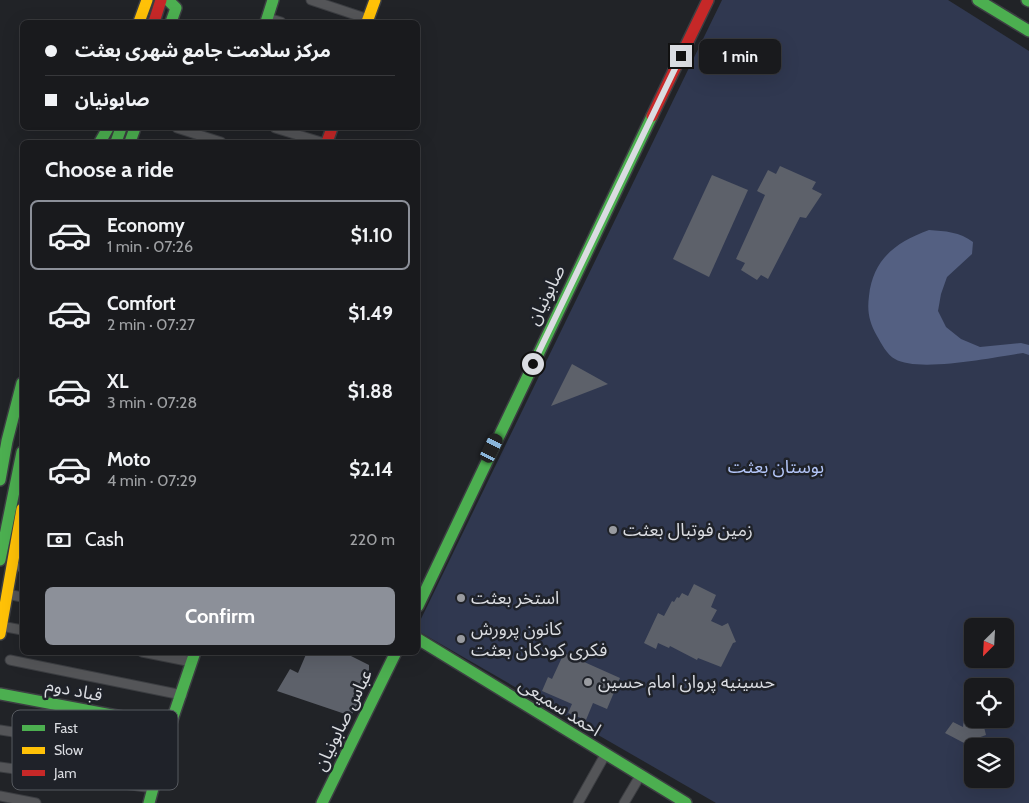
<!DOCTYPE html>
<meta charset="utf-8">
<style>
body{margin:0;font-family:Cabin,"Noto Sans Arabic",sans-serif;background:#222326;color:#f1f3f6;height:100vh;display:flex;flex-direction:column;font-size:19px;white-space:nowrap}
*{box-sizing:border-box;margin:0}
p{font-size:16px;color:#9fa1a4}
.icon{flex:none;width:28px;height:28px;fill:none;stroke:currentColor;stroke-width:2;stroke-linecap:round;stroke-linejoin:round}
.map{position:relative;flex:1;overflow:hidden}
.sheet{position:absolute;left:20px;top:140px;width:400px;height:515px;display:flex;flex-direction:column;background:#191a1d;border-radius:8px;box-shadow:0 5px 20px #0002,0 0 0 1px #37383b}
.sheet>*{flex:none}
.top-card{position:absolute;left:20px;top:20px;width:400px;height:110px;border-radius:8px;box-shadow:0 5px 20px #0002,0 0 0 1px #37383b;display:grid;align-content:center;height:110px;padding:0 25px;background:#191a1d}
.needle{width:32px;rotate:204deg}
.fabs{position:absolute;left:964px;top:618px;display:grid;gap:10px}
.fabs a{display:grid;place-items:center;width:50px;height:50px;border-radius:8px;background:#191a1d;box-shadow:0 5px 20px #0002,0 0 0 1px #37383b;font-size:25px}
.end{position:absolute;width:22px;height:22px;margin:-11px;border:6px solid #dadce1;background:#111;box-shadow:0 0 0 2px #111}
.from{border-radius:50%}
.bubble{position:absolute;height:35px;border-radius:8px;background:#191a1d;box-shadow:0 5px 20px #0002,0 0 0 1px #37383b;font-size:16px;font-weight:700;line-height:35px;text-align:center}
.car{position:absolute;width:15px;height:30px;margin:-15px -8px;border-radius:6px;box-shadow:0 0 4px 1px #0007;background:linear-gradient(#222 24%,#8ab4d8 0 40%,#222 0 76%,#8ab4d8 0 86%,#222 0)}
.top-card b{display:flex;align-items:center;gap:18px;height:48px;font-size:19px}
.top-card b+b{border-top:1px solid #37383b}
.top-card i{width:12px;height:12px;background:#f1f3f6}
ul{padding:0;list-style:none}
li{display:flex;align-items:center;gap:15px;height:70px;margin:0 10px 8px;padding:0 15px;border:2px solid transparent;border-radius:8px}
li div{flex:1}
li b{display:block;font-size:19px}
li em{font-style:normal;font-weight:700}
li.current{border-color:#8c9099}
li>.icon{width:45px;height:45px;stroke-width:1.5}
h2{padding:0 25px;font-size:22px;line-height:60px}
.pay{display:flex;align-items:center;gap:12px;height:55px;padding:0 25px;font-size:19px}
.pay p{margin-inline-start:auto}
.cta{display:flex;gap:10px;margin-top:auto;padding:10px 25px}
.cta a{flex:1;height:58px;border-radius:8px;background:#8c9099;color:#fff;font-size:20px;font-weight:700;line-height:58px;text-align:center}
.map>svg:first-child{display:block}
.green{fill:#303850;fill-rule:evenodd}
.water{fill:#546082}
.building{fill:#5d616a}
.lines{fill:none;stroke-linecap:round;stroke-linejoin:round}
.street-casing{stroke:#3c3e42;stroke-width:11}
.fast-casing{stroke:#3c3e42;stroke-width:14}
.slow-casing{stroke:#3c3e42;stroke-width:14}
.jam-casing{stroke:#3c3e42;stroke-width:14}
.street{stroke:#545558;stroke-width:9}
.fast{stroke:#4caf50;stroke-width:11}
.slow{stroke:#ffc107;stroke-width:11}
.jam{stroke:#c62828;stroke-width:11}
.route{stroke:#dadce1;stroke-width:6}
.poi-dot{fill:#999ba0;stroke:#1f2229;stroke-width:2}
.labels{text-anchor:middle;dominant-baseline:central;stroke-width:5;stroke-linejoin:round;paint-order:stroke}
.street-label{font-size:18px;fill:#dadce1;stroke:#1f2229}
.park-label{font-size:18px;fill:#b3c5f7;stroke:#1f2229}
.poi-label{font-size:18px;fill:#dadce1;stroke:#1f2229;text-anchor:start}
.key{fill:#1f2229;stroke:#575a60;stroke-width:1}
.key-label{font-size:14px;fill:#dadce1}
</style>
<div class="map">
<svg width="1029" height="803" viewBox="0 0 1029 803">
<rect width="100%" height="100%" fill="#212327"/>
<path class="green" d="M722 0H948L1029 51V803H716L418 631V625ZM972 626H1005V659H972ZM972 686H1005V719H972ZM972 746H1005V779H972Z"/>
<path class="water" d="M929 230C945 231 960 232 973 242L972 254 947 277 941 294 938 311 946 327 961 339 980 347 1021 343 1029 345V355L1023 353C996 357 918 373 895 359 887 355 881 343 877 336 869 322 867 311 869 296 873 259 896 242 929 230Z"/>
<g class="building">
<polygon points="780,166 816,182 812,189 822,194 806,218 800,217 768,279 761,275 757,280 741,270 745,263 736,259 765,195 757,191 768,170 776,174"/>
<polygon points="712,175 748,190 709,277 673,259"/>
<polygon points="572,364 608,384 551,406"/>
<polygon points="694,584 716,595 711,607 717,610 711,621 722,626 728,623 736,642 733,643 721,667 698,658 697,660 670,646 669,648 658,643 656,649 644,643 658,613 664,616 672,601 674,602 677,597 679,598 682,593 688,596"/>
<polygon points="307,652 343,652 369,665 369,682 351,716 277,691 290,669 298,673"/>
<polygon points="564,653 620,678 607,709 593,703 586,720 568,713 572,704 542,691 548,677 552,679"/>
<polygon points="964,715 972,715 972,719 982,719 986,735 964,743 945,733 953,722 963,727"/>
</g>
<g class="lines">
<defs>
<g id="street">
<polyline points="311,0 368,19"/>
<polyline points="268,18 281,22"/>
<polyline points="177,128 221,142"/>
<polyline points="275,128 321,142"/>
<polyline points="21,567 22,567"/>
<polyline points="7,594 22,597"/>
<polyline points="1,626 22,630"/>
<polyline points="142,652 192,662"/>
<polyline points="10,660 182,695"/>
<polyline points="0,730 163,755"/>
<polyline points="0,767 153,788"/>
<polyline points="0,796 36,803"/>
<polyline points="578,803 605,755"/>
<polyline points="624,803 640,776"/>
</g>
<g id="fast">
<polyline points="168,0 176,8 171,22"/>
<polyline points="978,0 1029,31"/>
<polyline points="1027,0 1029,1"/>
<polyline points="266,22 273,0"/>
<polyline points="100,142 108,128"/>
<polyline points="116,142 121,128"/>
<polyline points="130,142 135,128"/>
<polyline points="0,480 7,441 22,383"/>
<polyline points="0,560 22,452"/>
<polyline points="418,606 652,116"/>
<polyline points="418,639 686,803"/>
<polyline points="0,694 170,726"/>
<polyline points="149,803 170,726 195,652"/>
<polyline points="322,803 396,652"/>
</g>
<g id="slow">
<polyline points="139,22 147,0"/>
<polyline points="367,22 375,0"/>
<polyline points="0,634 22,509"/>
</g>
<g id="jam">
<polyline points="154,22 161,0"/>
<polyline points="652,116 708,0"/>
<polyline points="327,142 332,128"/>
</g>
</defs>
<use href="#street" class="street-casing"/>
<use href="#fast" class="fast-casing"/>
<use href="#slow" class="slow-casing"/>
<use href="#jam" class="jam-casing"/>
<use href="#street" class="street"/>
<use href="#fast" class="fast"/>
<use href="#slow" class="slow"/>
<use href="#jam" class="jam"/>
</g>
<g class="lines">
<polyline class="route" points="533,364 681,56"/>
</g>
<g class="poi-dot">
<circle cx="613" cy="530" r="5"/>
<circle cx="461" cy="598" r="5"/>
<circle cx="461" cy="639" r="5"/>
<circle cx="588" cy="682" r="5"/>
</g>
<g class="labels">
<g class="street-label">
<text transform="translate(546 295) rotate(-64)">صابونیان</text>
<text transform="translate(74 690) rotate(11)">قباد دوم</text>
<text transform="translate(560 707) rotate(32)">احمد سمیعی</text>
<text transform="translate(343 720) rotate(-64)">عباس صابونیان</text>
</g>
<g class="park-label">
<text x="776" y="467">بوستان بعثت</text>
</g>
<g class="poi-label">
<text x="623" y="530">زمین فوتبال بعثت</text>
<text x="471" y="598">استخر بعثت</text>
<text x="471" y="629">کانون پرورش<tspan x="471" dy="21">فکری کودکان بعثت</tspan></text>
<text x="598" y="682">حسینیه پروان امام حسین</text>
</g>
</g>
<rect x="12" y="710" width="166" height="80" rx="8" class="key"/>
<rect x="22" y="725" width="23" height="6" fill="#4caf50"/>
<rect x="22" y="747" width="23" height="7" fill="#ffc107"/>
<rect x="22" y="770" width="23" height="6" fill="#c62828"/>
<g class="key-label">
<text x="54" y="733">Fast</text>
<text x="54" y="755">Slow</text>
<text x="54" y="778">Jam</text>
</g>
</svg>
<div class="fabs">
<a><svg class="needle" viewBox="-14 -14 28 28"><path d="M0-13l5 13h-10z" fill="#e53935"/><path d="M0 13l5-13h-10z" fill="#9fa1a4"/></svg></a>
<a><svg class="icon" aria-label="locate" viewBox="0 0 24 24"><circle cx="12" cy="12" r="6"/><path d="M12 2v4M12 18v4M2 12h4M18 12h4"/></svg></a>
<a><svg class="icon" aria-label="layers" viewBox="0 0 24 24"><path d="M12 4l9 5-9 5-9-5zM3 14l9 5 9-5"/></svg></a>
</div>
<i class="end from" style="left:533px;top:364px"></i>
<i class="end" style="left:681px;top:56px"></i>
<div class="bubble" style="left:699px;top:39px;width:82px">1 min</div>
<i class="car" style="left:492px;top:448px;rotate:26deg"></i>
<div class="top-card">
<b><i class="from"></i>مرکز سلامت جامع شهری بعثت</b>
<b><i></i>صابونیان</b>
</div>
<section class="sheet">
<h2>Choose a ride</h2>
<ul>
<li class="current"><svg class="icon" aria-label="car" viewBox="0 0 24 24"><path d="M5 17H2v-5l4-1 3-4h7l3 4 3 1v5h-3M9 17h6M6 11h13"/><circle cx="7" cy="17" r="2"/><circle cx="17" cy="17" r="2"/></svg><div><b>Economy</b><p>1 min · 07:26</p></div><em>$1.10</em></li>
<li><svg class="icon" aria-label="car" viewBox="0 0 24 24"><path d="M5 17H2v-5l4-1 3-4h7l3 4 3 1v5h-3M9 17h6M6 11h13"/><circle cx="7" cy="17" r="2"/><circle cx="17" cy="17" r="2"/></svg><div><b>Comfort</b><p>2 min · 07:27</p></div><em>$1.49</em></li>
<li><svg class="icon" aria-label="car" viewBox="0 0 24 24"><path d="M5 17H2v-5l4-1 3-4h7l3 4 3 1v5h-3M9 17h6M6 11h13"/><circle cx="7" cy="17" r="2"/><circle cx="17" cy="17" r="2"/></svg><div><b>XL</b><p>3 min · 07:28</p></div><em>$1.88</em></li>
<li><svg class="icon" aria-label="car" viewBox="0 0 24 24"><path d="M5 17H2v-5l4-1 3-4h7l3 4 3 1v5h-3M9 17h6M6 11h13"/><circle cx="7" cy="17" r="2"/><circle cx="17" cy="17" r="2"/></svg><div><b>Moto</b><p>4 min · 07:29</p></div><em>$2.14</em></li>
</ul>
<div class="pay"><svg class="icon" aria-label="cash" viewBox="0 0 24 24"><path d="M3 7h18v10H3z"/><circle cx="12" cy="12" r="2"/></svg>Cash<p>220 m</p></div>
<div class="cta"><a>Confirm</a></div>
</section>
</div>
